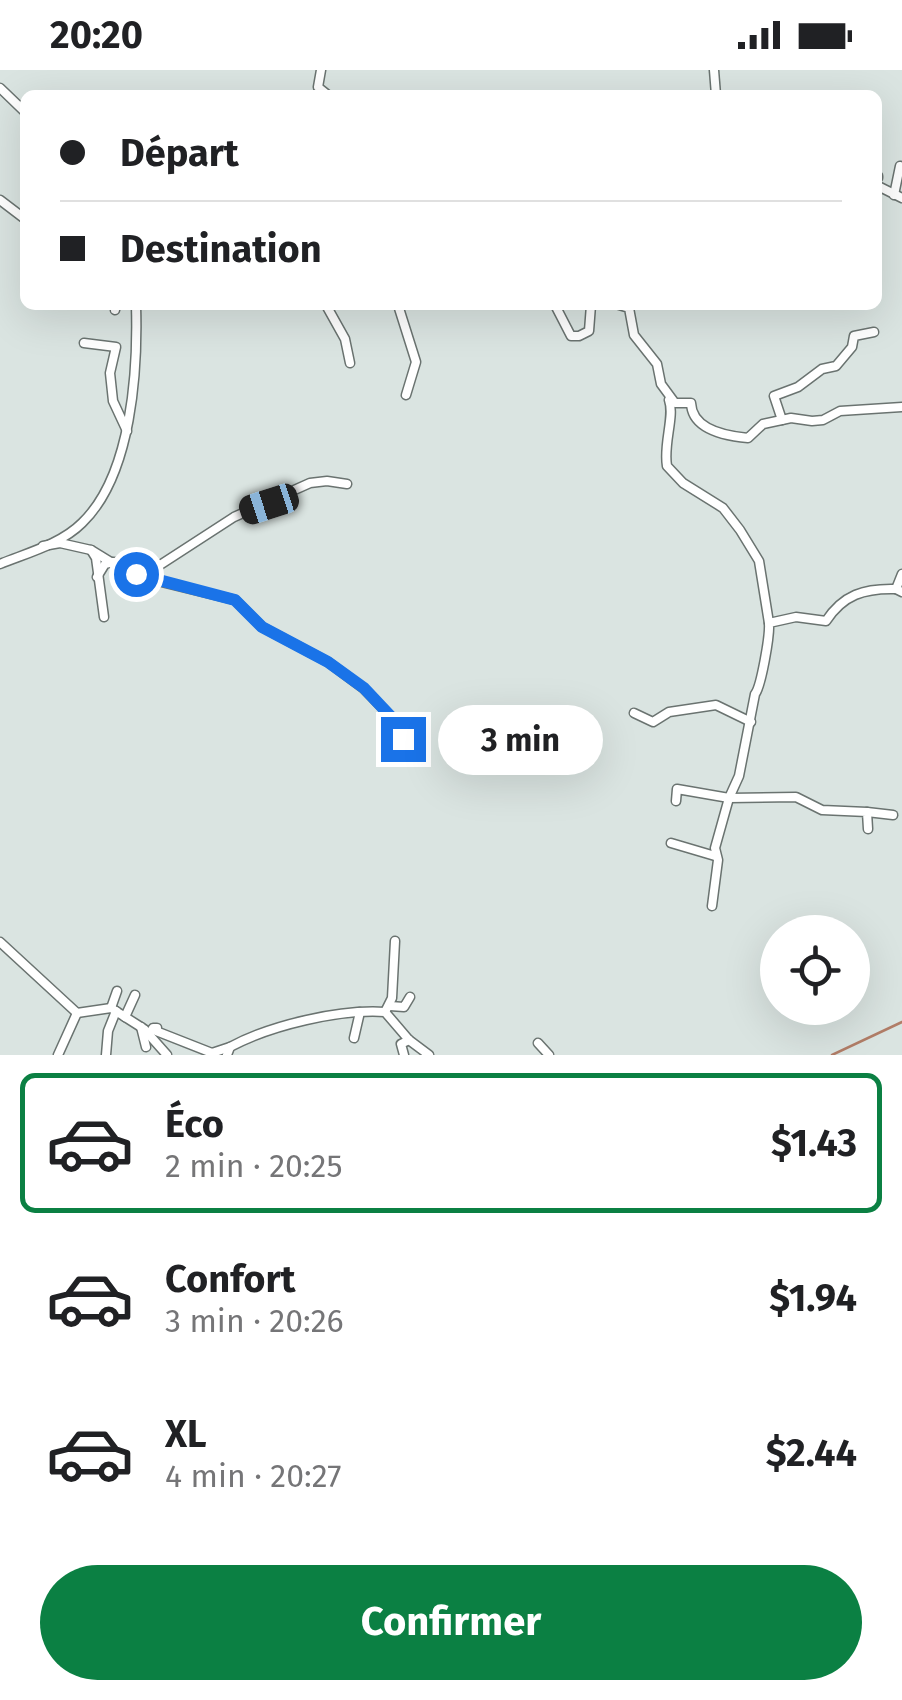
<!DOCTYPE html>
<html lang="fr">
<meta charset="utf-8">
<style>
body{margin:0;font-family:"Fira Sans",sans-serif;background:#f2f2f2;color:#202124;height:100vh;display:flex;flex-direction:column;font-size:38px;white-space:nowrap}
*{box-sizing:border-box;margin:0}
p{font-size:32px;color:#757577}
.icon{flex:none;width:55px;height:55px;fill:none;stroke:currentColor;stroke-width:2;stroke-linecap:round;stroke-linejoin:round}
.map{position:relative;height:985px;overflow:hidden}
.side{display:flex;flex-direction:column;background:#fff;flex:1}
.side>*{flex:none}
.hud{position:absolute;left:20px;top:20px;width:862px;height:220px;border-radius:15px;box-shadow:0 10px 40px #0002;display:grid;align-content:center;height:220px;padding:0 40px;background:#fff}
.tools{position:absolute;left:760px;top:845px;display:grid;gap:20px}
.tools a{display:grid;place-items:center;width:110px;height:110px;border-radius:50%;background:#fff;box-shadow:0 10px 40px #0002;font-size:50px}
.end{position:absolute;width:45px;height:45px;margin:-22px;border:12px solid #1a73e8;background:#fff;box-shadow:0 0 0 5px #fff}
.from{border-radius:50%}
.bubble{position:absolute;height:70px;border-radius:35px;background:#fff;box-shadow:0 10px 40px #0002;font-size:32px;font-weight:700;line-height:70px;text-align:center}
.car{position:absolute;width:30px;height:60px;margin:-30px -15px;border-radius:12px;box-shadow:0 0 8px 2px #0007;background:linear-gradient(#222 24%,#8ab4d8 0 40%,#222 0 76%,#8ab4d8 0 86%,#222 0)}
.hud b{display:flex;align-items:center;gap:35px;height:95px;font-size:38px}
.hud b+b{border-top:2px solid #e0e0e0}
.hud i{width:25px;height:25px;background:#202124}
ul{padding:18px 0 0;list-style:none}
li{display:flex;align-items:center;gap:30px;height:140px;margin:0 20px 15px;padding:0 20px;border:5px solid transparent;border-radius:15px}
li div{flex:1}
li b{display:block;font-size:38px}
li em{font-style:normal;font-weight:700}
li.on{border-color:#0b8043}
li>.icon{width:90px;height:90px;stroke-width:1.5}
.primary-button{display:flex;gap:20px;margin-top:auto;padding:20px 40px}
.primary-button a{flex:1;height:115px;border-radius:60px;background:#0b8043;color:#fff;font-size:40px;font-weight:700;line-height:115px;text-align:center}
.status{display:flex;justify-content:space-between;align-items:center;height:70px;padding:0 50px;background:#fff;direction:ltr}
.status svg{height:28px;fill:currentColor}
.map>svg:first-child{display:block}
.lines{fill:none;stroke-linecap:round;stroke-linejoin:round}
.stream{stroke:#b17d67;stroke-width:2.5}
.minor-casing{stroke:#6a7370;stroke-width:11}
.minor{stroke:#fff;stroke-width:8}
.route{stroke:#1a73e8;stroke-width:12}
</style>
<div class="status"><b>20:20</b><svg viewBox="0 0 49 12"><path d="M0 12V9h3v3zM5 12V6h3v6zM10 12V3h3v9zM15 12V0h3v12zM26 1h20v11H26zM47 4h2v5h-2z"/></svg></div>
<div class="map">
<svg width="902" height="985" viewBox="0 0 902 985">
<rect width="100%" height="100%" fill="#dae4e1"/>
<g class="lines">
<polyline class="stream" points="832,985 902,952"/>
<defs>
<g id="minor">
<polyline points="321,0 318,17 328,25"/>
<polyline points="714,0 716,25"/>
<polyline points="0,18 25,42"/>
<polyline points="878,108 878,106"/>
<polyline points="878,116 902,128"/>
<polyline points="894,125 900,96"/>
<polyline points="0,130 25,149"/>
<polyline points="326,235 345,269 350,293"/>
<polyline points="398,235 416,292 406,325"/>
<polyline points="555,235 571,266 579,266 589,261 591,235"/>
<path d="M619 235 629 238 634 265 657 294 661 314 675 333H691C692 360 726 366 748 368L763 354 791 348 812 351 823 350 840 341 902 337"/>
<polyline points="115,240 116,235"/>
<polyline points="84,273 116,277 110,303 113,331 127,361"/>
<path d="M669 330C675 346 663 374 667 396L683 413 723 438 740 460 759 491 769 553"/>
<polyline points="782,350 774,326 798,317 822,299 836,296 852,277 854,266 874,262"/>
<polyline points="43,476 60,473 91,480 122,499 149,509 235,530 262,557 328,592 363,618 396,652 403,669"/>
<polyline points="91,480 96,488 104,547"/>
<path d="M0 494C27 483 61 474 82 453 132 405 138 300 136 235"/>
<polyline points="902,504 896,519 902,522"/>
<polyline points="97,507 105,494 113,492 160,495 234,447 310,413 327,411 347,414"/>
<polyline points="634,643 653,652 669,642 716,635 751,652"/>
<polyline points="676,731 677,719 729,728 796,727 822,740 867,742 868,759"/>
<polyline points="867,742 893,745"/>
<polyline points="671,773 715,786"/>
<path d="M712 836 718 790 715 778 729 728 739 706 755 624C761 617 770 566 769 553L796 547 826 551C843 525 864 518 896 519"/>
<polyline points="0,872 77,943"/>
<polyline points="390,936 404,937 410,927"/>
<polyline points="111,938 117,921"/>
<polyline points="385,942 392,928 395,871"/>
<polyline points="77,943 111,938 144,959 167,985"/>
<polyline points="125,947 135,925"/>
<polyline points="141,957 146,977"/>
<polyline points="149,965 153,958 157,958 156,961 212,983 230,977"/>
<polyline points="354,968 360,942"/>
<polyline points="538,973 549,985"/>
<polyline points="58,985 77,943"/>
<polyline points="106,985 108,961 116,941"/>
<path d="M227 985 230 977C271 955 340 939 385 942L409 970 429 985"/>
<polyline points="404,985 401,974 409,970"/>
</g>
</defs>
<use href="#minor" class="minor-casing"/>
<use href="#minor" class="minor"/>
</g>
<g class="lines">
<polyline class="route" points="136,504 235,530 262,557 328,592 364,618 396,652 403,669"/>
</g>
</svg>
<div class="tools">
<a><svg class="icon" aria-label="locate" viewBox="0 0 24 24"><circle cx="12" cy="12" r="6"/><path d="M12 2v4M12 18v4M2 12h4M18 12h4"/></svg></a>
</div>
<i class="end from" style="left:136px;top:504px"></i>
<i class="end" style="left:403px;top:669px"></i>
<div class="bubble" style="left:438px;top:635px;width:165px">3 min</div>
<i class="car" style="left:269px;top:434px;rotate:252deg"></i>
<div class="hud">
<b><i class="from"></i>Départ</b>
<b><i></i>Destination</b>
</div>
</div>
<section class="side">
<ul>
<li class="on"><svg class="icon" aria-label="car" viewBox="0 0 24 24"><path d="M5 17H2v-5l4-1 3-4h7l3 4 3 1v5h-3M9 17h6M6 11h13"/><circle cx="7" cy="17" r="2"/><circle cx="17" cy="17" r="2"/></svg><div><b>Éco</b><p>2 min · 20:25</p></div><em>$1.43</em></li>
<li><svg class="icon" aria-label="car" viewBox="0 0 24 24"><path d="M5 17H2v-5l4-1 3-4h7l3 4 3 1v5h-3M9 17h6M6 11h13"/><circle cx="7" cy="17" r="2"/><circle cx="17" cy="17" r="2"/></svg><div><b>Confort</b><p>3 min · 20:26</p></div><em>$1.94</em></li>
<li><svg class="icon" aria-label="car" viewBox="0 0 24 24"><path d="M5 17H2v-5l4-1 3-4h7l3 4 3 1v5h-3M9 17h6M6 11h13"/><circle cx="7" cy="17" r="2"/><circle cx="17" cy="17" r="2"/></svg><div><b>XL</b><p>4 min · 20:27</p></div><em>$2.44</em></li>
</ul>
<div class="primary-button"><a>Confirmer</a></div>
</section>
